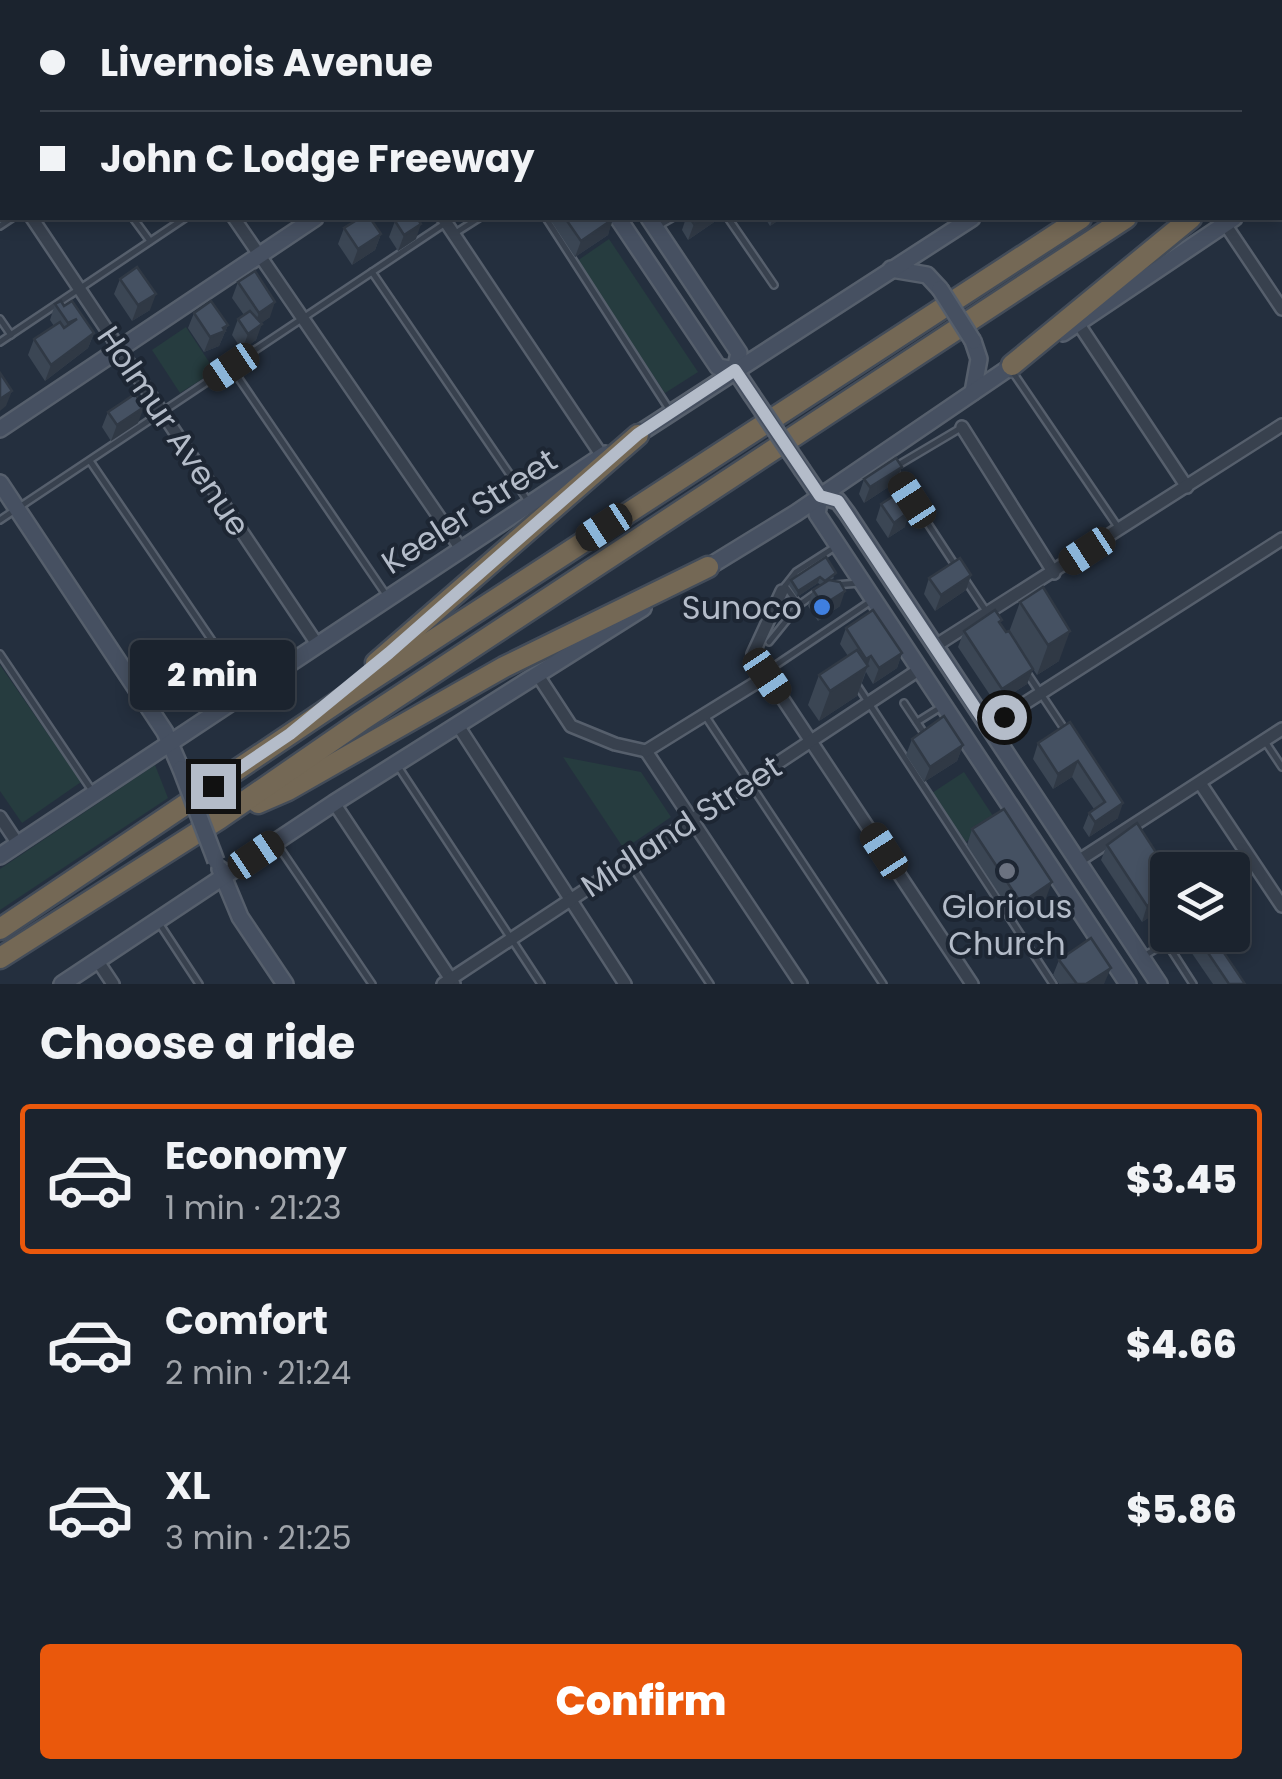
<!DOCTYPE html>
<meta charset="utf-8">
<style>
body{margin:0;font-family:Poppins,sans-serif;background:#242b36;color:#f1f3f6;height:100vh;display:flex;flex-direction:column;font-size:38px;white-space:nowrap}
*{box-sizing:border-box;margin:0}
p{font-size:32px;color:#a0a4aa}
.icon{flex:none;width:55px;height:55px;fill:none;stroke:currentColor;stroke-width:2;stroke-linecap:round;stroke-linejoin:round}
.map{position:relative;height:984px;overflow:hidden}
.side{display:flex;flex-direction:column;background:#1b232e;flex:1}
.side>*{flex:none}
.hud{position:absolute;left:0px;top:0px;width:1282px;height:220px;box-shadow:0 5px 15px #0003,0 0 0 2px #39404a;display:grid;align-content:center;height:220px;padding:0 40px;background:#1b232e}
.tools{position:absolute;left:1150px;top:852px;display:grid;gap:20px}
.tools a{display:grid;place-items:center;width:100px;height:100px;border-radius:10px;background:#1b232e;box-shadow:0 5px 15px #0003,0 0 0 2px #39404a;font-size:50px}
.end{position:absolute;width:45px;height:45px;margin:-22px;border:12px solid #b4bcc9;background:#111;box-shadow:0 0 0 5px #111}
.from{border-radius:50%}
.bubble{position:absolute;height:70px;border-radius:10px;background:#1b232e;box-shadow:0 5px 15px #0003,0 0 0 2px #39404a;font-size:32px;font-weight:800;line-height:70px;text-align:center}
.car{position:absolute;width:30px;height:60px;margin:-30px -15px;border-radius:12px;box-shadow:0 0 8px 2px #0007;background:linear-gradient(#222 24%,#8ab4d8 0 40%,#222 0 76%,#8ab4d8 0 86%,#222 0)}
.hud b{display:flex;align-items:center;gap:35px;height:95px;font-size:38px}
.hud b+b{border-top:2px solid #39404a}
.hud i{width:25px;height:25px;background:#f1f3f6}
ul{padding:0;list-style:none}
li{display:flex;align-items:center;gap:30px;height:150px;margin:0 20px 15px;padding:0 20px;border:5px solid transparent;border-radius:10px}
li div{flex:1}
li b{display:block;font-size:38px}
li em{font-style:normal;font-weight:800}
li.active{border-color:#ea580c}
li>.icon{width:90px;height:90px;stroke-width:1.5}
h2{padding:0 40px;font-size:45px;line-height:120px}
.action{display:flex;gap:20px;margin-top:auto;padding:20px 40px}
.action a{flex:1;height:115px;border-radius:10px;background:#ea580c;color:#fff;font-size:40px;font-weight:800;line-height:115px;text-align:center}
.map>svg:first-child{display:block}
.green{fill:#263c3f}
.lines{fill:none;stroke-linecap:round;stroke-linejoin:round}
.lane-casing{stroke:#565f6c;stroke-width:10}
.street-casing{stroke:#565f6c;stroke-width:16}
.secondary-casing{stroke:#565f6c;stroke-width:20}
.highway-casing{stroke:#434c59;stroke-width:25}
.lane{stroke:#38414e;stroke-width:5}
.street{stroke:#38414e;stroke-width:11}
.secondary{stroke:#465061;stroke-width:15}
.highway{stroke:#746855;stroke-width:20}
.secondary-bridge-casing{stroke:#565f6c;stroke-width:20;stroke-linecap:butt}
.secondary-bridge{stroke:#465061;stroke-width:15}
.wall{fill:#3b4654}
.shaded-wall{fill:#303945}
.building{fill:#455162;stroke:#303945;stroke-width:2.5}
.route{stroke:#b4bcc9;stroke-width:12}
.shop-dot{fill:#3f7fe0;stroke:#1d2633;stroke-width:4}
.worship-dot{fill:#6b7280;stroke:#1d2633;stroke-width:4}
.labels{text-anchor:middle;dominant-baseline:central;stroke-width:8;stroke-linejoin:round;paint-order:stroke}
.street-label{font-size:32px;fill:#b4bcc9;stroke:#1d2633}
.poi-label{font-size:32px;fill:#b4bcc9;stroke:#1d2633;text-anchor:end}
</style>
<div class="map">
<svg width="1282" height="984" viewBox="0 0 1282 984">
<rect width="100%" height="100%" fill="#242f3e"/>
<g class="green">
<polygon points="609,239 698,372 665,393 577,261"/>
<polygon points="186,327 215,371 180,393 152,350"/>
<polygon points="0,665 81,782 22,823 0,791"/>
<polygon points="563,757 641,772 671,817 624,849"/>
<polygon points="155,765 168,798 0,910 0,869"/>
<polygon points="964,772 997,822 966,842 932,793"/>
</g>
<g class="lines">
<defs>
<g id="lane">
<polyline points="191,0 193,2"/>
<polyline points="397,0 399,2"/>
<polyline points="560,0 562,2"/>
<polyline points="970,0 972,2"/>
<polyline points="1180,0 1182,2"/>
<polyline points="449,2 453,0"/>
<polyline points="574,2 578,0"/>
<polyline points="787,2 791,0"/>
<polyline points="0,19 2,23"/>
<polyline points="133,218 150,241"/>
<polyline points="546,218 669,409"/>
<polyline points="728,218 774,285"/>
<polyline points="0,226 12,218"/>
<polyline points="658,226 672,218"/>
<polyline points="457,232 479,218"/>
<polyline points="372,272 528,501"/>
<polyline points="0,319 11,335"/>
<polyline points="0,342 185,218"/>
<polyline points="231,367 387,596"/>
<polyline points="1012,371 1118,527"/>
<polyline points="90,461 245,689"/>
<polyline points="0,520 447,222"/>
<polyline points="957,568 896,475 895,467 959,429"/>
<polyline points="966,581 988,614"/>
<polyline points="835,585 859,583"/>
<polyline points="785,586 799,605 816,593"/>
<polyline points="785,586 796,572 835,547"/>
<polyline points="769,642 799,605"/>
<polyline points="0,654 93,792"/>
<polyline points="776,665 871,601"/>
<polyline points="1027,673 1065,730"/>
<polyline points="857,685 1053,984"/>
<polyline points="904,703 924,733"/>
<polyline points="706,717 883,984"/>
<polyline points="917,722 941,707"/>
<polyline points="1266,743 1282,767"/>
<polyline points="397,765 541,984"/>
<polyline points="277,844 372,984"/>
<polyline points="629,862 710,984"/>
<polyline points="159,923 199,984"/>
<polyline points="1166,942 1193,984"/>
<polyline points="1144,956 1179,935"/>
</g>
<g id="street">
<polyline points="88,0 90,2"/>
<polyline points="298,0 300,2"/>
<polyline points="676,0 678,2"/>
<polyline points="858,0 860,2"/>
<polyline points="1076,0 1077,2"/>
<polyline points="0,171 2,174"/>
<polyline points="32,218 317,644"/>
<polyline points="234,218 461,549"/>
<polyline points="443,218 602,456"/>
<polyline points="1225,224 1282,309"/>
<polyline points="1078,323 1187,487"/>
<polyline points="962,427 1054,573"/>
<polyline points="782,591 753,654 972,984"/>
<polyline points="935,646 1282,425"/>
<polyline points="537,674 571,726 615,744 646,751"/>
<polyline points="457,724 625,984"/>
<polyline points="988,727 1282,539"/>
<polyline points="646,751 801,984"/>
<polyline points="646,751 767,676"/>
<polyline points="1200,783 1282,906"/>
<polyline points="334,803 454,984"/>
<polyline points="0,817 18,844"/>
<polyline points="1078,861 1282,729"/>
<polyline points="97,960 113,984"/>
<polyline points="443,984 920,669"/>
</g>
<g id="secondary">
<polyline points="473,0 475,2"/>
<polyline points="504,0 506,2"/>
<polyline points="642,2 645,0"/>
<polyline points="1280,19 1282,17"/>
<polyline points="1280,186 1282,184"/>
<polyline points="618,218 718,367 735,370 751,394"/>
<polyline points="649,218 739,353 735,370"/>
<polyline points="891,269 927,275 940,289"/>
<polyline points="1063,333 1234,218"/>
<polyline points="973,392 979,359 973,341"/>
<polyline points="0,429 315,218"/>
<polyline points="629,440 972,218"/>
<polyline points="803,471 820,496 817,514 1128,984"/>
<polyline points="0,483 165,732 181,769"/>
<polyline points="820,496 838,501 847,513 1159,984"/>
<polyline points="700,572 796,513 1019,361"/>
<polyline points="0,856 605,454"/>
<polyline points="220,869 240,917 285,984"/>
<polyline points="62,984 334,803 643,608"/>
</g>
<g id="highway">
<polyline points="1280,58 1282,57"/>
<polyline points="1280,89 1282,87"/>
<polyline points="1280,118 1282,117"/>
<polyline points="1280,146 1282,145"/>
<polyline points="1012,365 1191,218"/>
<polyline points="376,663 638,435"/>
<polyline points="258,803 288,790 504,667 708,567"/>
<polyline points="0,929 344,698 1081,218"/>
<polyline points="0,958 219,819 361,721 1126,218"/>
</g>
</defs>
<use href="#lane" class="lane-casing"/>
<use href="#street" class="street-casing"/>
<use href="#secondary" class="secondary-casing"/>
<use href="#highway" class="highway-casing"/>
<use href="#lane" class="lane"/>
<use href="#street" class="street"/>
<use href="#secondary" class="secondary"/>
<use href="#highway" class="highway"/>
<defs>
<g id="secondary-bridge">
<polyline points="940,289 973,341"/>
<polyline points="751,394 803,471"/>
<polyline points="181,769 216,861"/>
</g>
</defs>
<use href="#secondary-bridge" class="secondary-bridge-casing"/>
<use href="#secondary-bridge" class="secondary-bridge"/>
</g>
<g class="wall">
<polygon points="691,0 760,0 759,2 692,2"/>
<polygon points="998,0 1064,0 1066,2 1000,2"/>
<polygon points="549,218 612,218 608,235 575,257"/>
<polygon points="686,218 720,218 688,240 682,230"/>
<polygon points="765,218 780,218 779,220 770,226"/>
<polygon points="395,221 416,239 398,251 389,237"/>
<polygon points="344,228 381,234 375,250 352,265 338,244"/>
<polygon points="120,279 150,310 132,321 114,294"/>
<polygon points="238,282 270,317 261,323 256,340 242,350 232,335 238,319 244,315 232,298"/>
<polygon points="55,304 64,306 94,333 88,348 45,381 28,355 34,339 54,326 50,320"/>
<polygon points="194,313 228,325 219,346 204,352 188,328"/>
<polygon points="108,412 138,423 111,441 102,427"/>
<polygon points="864,479 896,482 864,503 859,494"/>
<polygon points="881,504 905,527 888,538 876,520"/>
<polygon points="826,557 834,578 831,580 840,606 818,621 808,606 813,590 821,585 818,583 797,597 789,585 791,580"/>
<polygon points="971,575 966,590 935,611 924,594 929,578"/>
<polygon points="1020,602 1059,661 1037,675 1033,669 1027,684 996,704 958,647 964,631 1000,625 1006,632 1009,632"/>
<polygon points="846,628 902,653 897,668 873,684 866,672 857,696 819,721 808,705 819,675 848,656 840,644"/>
<polygon points="1070,722 1118,818 1089,837 1083,828 1089,813 1094,809 1072,777 1053,789 1033,759 1038,743"/>
<polygon points="912,739 963,745 957,761 924,782 906,755"/>
<polygon points="972,829 1046,898 1015,918 967,845"/>
<polygon points="1107,845 1168,871 1168,905 1142,922 1101,860"/>
<polygon points="1194,935 1212,935 1245,984 1213,984 1189,949"/>
<polygon points="1059,960 1105,983 1059,984 1053,975"/>
</g>
<g class="shaded-wall">
<polygon points="704,218 720,218 688,240 694,224"/>
<polygon points="773,218 780,218 779,220 770,226"/>
<polygon points="613,219 608,235 575,257 581,241"/>
<polygon points="421,224 416,239 398,251 404,235"/>
<polygon points="381,234 375,250 352,265 358,249"/>
<polygon points="156,294 150,310 132,321 138,305"/>
<polygon points="275,302 270,317 253,329 259,313"/>
<polygon points="262,324 256,340 242,350 248,334"/>
<polygon points="228,325 219,346 204,352 210,337"/>
<polygon points="94,333 88,348 45,381 51,365"/>
<polygon points="12,391 6,406 0,411 0,399"/>
<polygon points="144,407 138,423 111,441 117,425"/>
<polygon points="902,467 896,482 864,503 870,487"/>
<polygon points="910,511 905,527 888,538 894,523"/>
<polygon points="971,575 966,590 935,611 941,595"/>
<polygon points="820,577 818,583 797,597 798,591"/>
<polygon points="845,591 840,606 818,621 823,605"/>
<polygon points="1070,631 1059,661 1037,675 1048,645"/>
<polygon points="902,653 897,668 873,684 879,668"/>
<polygon points="871,656 857,696 819,721 830,691 863,669 866,659"/>
<polygon points="1033,669 1027,684 996,704 1002,689"/>
<polygon points="963,745 957,761 924,782 930,767"/>
<polygon points="1078,761 1072,777 1053,789 1058,774"/>
<polygon points="1123,803 1118,818 1089,837 1095,822"/>
<polygon points="1052,882 1046,898 1015,918 1021,903"/>
<polygon points="1168,893 1168,905 1142,922 1147,906"/>
<polygon points="1111,968 1104,984 1086,984"/>
</g>
<g class="building">
<polygon points="659,0 673,0 675,2 655,2"/>
<polygon points="707,0 756,0 752,2 708,2"/>
<polygon points="1015,0 1064,0 1066,2 1016,2"/>
<polygon points="360,218 370,218 381,234 358,249 344,228"/>
<polygon points="401,218 417,218 421,224 404,235 395,221"/>
<polygon points="565,218 612,218 613,219 581,241"/>
<polygon points="690,218 704,218 694,224"/>
<polygon points="137,267 156,294 138,305 120,279"/>
<polygon points="255,271 275,302 259,313 238,282"/>
<polygon points="61,301 64,306 72,301 94,333 51,365 34,339 60,322 64,328 77,319 68,323 55,304"/>
<polygon points="211,301 228,325 223,328 225,331 210,337 194,313"/>
<polygon points="250,311 262,324 248,334 238,319"/>
<polygon points="0,373 12,391 0,399"/>
<polygon points="135,394 144,407 117,425 108,412"/>
<polygon points="896,458 902,467 870,487 864,479"/>
<polygon points="898,493 910,511 894,523 881,504"/>
<polygon points="826,557 836,573 825,581 820,577 798,591 791,580"/>
<polygon points="960,558 971,575 941,595 929,578"/>
<polygon points="829,580 840,582 845,591 823,605 813,590"/>
<polygon points="1043,587 1070,631 1048,645 1020,602"/>
<polygon points="873,610 902,653 879,668 871,656 866,659 846,628"/>
<polygon points="995,610 1002,620 999,622 1006,632 1009,631 1033,669 1002,689 964,631"/>
<polygon points="857,650 868,666 830,691 819,675"/>
<polygon points="944,716 963,745 930,767 912,739"/>
<polygon points="1070,722 1123,803 1095,822 1089,813 1105,802 1078,761 1058,774 1038,743"/>
<polygon points="1004,809 1052,882 1021,903 972,829"/>
<polygon points="1137,823 1168,871 1168,893 1147,906 1107,845"/>
<polygon points="1196,935 1212,935 1245,984 1229,984"/>
<polygon points="1091,938 1111,968 1086,984 1077,984 1059,960"/>
</g>
<g class="lines">
<polyline class="route" points="213,786 290,734 389,653 638,434 735,370 820,496 838,501 846,513 988,727 1004,717"/>
</g>
<circle class="shop-dot" cx="822" cy="607" r="10"/>
<circle class="worship-dot" cx="1007" cy="871" r="10"/>
<g class="labels">
<g class="street-label">
<text transform="translate(174 431) rotate(56)">Holmur Avenue</text>
<text transform="translate(469 511) rotate(-33)">Keeler Street</text>
<text transform="translate(681 826) rotate(-33)">Midland Street</text>
</g>
<g class="poi-label">
<text x="802" y="607">Sunoco</text>
<text x="1007" y="906" text-anchor="middle">Glorious<tspan x="1007" dy="37">Church</tspan></text>
</g>
</g>
</svg>
<div class="tools">
<a><svg class="icon" aria-label="layers" viewBox="0 0 24 24"><path d="M12 4l9 5-9 5-9-5zM3 14l9 5 9-5"/></svg></a>
</div>
<i class="end from" style="left:1004px;top:717px"></i>
<i class="end" style="left:213px;top:786px"></i>
<div class="bubble" style="left:130px;top:640px;width:165px">2 min</div>
<i class="car" style="left:231px;top:367px;rotate:236deg"></i>
<i class="car" style="left:912px;top:500px;rotate:327deg"></i>
<i class="car" style="left:604px;top:527px;rotate:237deg"></i>
<i class="car" style="left:1087px;top:551px;rotate:237deg"></i>
<i class="car" style="left:767px;top:676px;rotate:146deg"></i>
<i class="car" style="left:884px;top:851px;rotate:327deg"></i>
<i class="car" style="left:256px;top:855px;rotate:56deg"></i>
<div class="hud">
<b><i class="from"></i>Livernois Avenue</b>
<b><i></i>John C Lodge Freeway</b>
</div>
</div>
<section class="side">
<h2>Choose a ride</h2>
<ul>
<li class="active"><svg class="icon" aria-label="car" viewBox="0 0 24 24"><path d="M5 17H2v-5l4-1 3-4h7l3 4 3 1v5h-3M9 17h6M6 11h13"/><circle cx="7" cy="17" r="2"/><circle cx="17" cy="17" r="2"/></svg><div><b>Economy</b><p>1 min · 21:23</p></div><em>$3.45</em></li>
<li><svg class="icon" aria-label="car" viewBox="0 0 24 24"><path d="M5 17H2v-5l4-1 3-4h7l3 4 3 1v5h-3M9 17h6M6 11h13"/><circle cx="7" cy="17" r="2"/><circle cx="17" cy="17" r="2"/></svg><div><b>Comfort</b><p>2 min · 21:24</p></div><em>$4.66</em></li>
<li><svg class="icon" aria-label="car" viewBox="0 0 24 24"><path d="M5 17H2v-5l4-1 3-4h7l3 4 3 1v5h-3M9 17h6M6 11h13"/><circle cx="7" cy="17" r="2"/><circle cx="17" cy="17" r="2"/></svg><div><b>XL</b><p>3 min · 21:25</p></div><em>$5.86</em></li>
</ul>
<div class="action"><a>Confirm</a></div>
</section>
